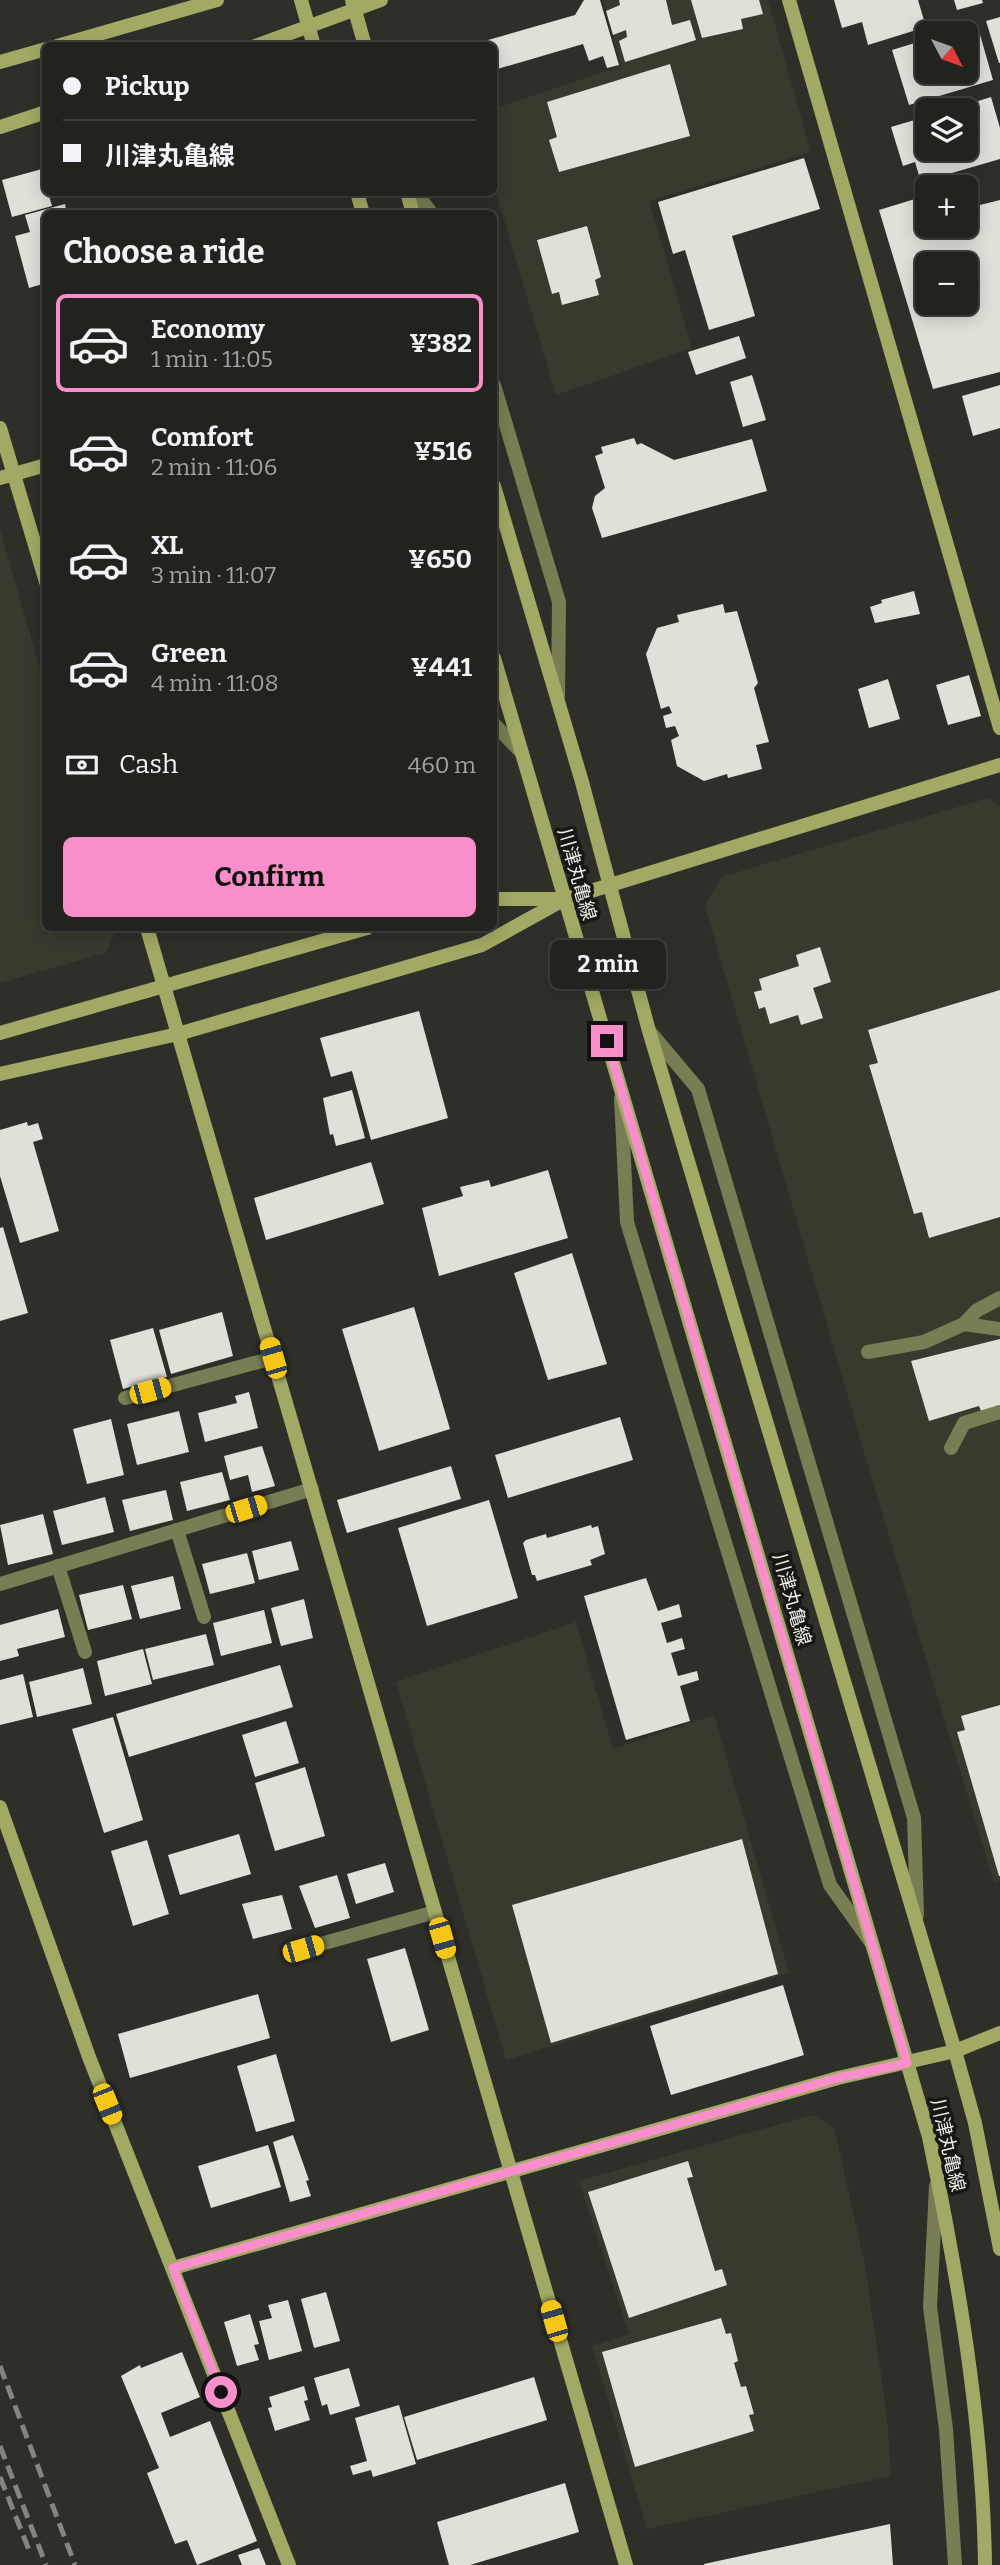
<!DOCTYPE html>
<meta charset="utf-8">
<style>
body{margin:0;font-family:Bitter,"Noto Sans JP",serif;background:#2e2f2c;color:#f1f3f6;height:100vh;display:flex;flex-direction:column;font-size:26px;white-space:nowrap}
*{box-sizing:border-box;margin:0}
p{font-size:23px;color:#a2a4a4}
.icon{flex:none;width:38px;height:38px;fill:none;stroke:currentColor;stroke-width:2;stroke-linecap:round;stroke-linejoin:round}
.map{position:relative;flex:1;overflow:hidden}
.drawer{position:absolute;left:42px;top:210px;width:455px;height:721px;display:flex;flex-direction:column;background:#22231f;border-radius:10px;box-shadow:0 4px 18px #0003,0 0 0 2px #3f403d}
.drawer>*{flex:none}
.top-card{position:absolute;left:42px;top:42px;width:455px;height:154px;border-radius:10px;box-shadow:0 4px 18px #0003,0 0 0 2px #3f403d;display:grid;align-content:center;height:154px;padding:0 21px;background:#22231f}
.needle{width:46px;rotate:131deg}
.tools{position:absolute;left:915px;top:21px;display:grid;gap:14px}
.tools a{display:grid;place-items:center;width:63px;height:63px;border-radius:10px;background:#22231f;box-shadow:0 4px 18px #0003,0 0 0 2px #3f403d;font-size:35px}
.end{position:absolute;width:32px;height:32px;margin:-16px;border:9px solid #f98fca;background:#111;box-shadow:0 0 0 4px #111}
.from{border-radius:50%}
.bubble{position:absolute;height:49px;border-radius:10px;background:#22231f;box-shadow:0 4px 18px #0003,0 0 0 2px #3f403d;font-size:23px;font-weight:700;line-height:49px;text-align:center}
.car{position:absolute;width:21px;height:42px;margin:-21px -10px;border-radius:9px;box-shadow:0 0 5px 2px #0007;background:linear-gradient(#f5c518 24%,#345 0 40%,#f5c518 0 76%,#345 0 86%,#f5c518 0)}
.top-card b{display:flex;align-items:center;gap:24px;height:66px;font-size:26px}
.top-card b+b{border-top:2px solid #3f403d}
.top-card i{width:18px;height:18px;background:#f1f3f6}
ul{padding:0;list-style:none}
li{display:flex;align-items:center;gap:21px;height:98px;margin:0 14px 10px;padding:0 7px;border:4px solid transparent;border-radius:10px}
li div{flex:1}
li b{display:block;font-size:26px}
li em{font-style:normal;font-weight:700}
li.active{border-color:#f98fca}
li>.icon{width:63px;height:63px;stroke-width:1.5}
h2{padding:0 21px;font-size:32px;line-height:84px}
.pay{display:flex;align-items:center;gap:18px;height:77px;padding:0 21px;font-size:26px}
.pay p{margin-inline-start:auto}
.button{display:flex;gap:14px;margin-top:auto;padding:14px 21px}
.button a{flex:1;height:80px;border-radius:10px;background:#f98fca;color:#111;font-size:28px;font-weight:700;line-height:80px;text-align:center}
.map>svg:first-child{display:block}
.built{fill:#393a2e}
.building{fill:#dfe0d8;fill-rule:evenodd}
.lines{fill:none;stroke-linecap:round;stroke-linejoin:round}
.lane{stroke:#787d53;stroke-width:14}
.street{stroke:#787d53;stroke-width:14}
.secondary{stroke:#a2a964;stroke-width:14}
.rail{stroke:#848580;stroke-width:5;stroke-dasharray:14 7;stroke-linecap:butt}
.route{stroke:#f98fca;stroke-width:9}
.labels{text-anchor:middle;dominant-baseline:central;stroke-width:7;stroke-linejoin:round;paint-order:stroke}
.street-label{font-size:19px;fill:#ebebe7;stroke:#171714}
</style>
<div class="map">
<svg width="1000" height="2565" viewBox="0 0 1000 2565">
<rect width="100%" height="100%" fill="#2e2f29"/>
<g class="built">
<polygon points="603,0 768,0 811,152 649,201 692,348 556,395 494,186 494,109 621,66"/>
<polygon points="0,529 45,687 46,928 115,928 116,931 105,953 0,983"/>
<polygon points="988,798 1000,806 1000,1881 994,1883 881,1510 705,906 721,877"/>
<polygon points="576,1622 613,1749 714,1715 789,1973 506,2060 396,1682"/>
<polygon points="812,2115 834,2127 865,2265 887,2417 891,2476 647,2529 592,2346 629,2334 579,2181"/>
</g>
<g class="building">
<polygon points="584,0 600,0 619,65 607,68 603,56 589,61 583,44 494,70 494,46 483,46 481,42 575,15"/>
<polygon points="619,0 666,0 672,25 690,20 696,40 625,62 619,41 627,37 626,30 613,35 606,11 620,5"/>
<polygon points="691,0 759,0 763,14 741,19 743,29 702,38"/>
<polygon points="834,0 918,0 926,27 868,45 862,22 842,28"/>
<polygon points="954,0 982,0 983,3 957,10"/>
<polygon points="1000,17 1000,63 999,63 986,21"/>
<polygon points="977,24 993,80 909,105 892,50 928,39 928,72 966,72 966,33 948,33"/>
<polygon points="670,64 690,136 559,172 549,140 557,137 547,102"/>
<polygon points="991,97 1000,128 1000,159 921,182 915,162 903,166 891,127 928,116 928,149 966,149 966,110 950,110"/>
<polygon points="804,158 820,209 732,236 755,316 709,330 685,250 673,254 658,202"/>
<polygon points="42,169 46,192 48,192 52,206 12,217 2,180"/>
<path d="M973 182 980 205 1000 200V372L933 389 879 210 928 195V226H966V187H957ZM928 264H966V303H928Z"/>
<polygon points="65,204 67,214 46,214 46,283 29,288 15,236 30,232 25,215"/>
<polygon points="587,226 601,277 595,280 599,295 562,305 559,292 552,294 537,240"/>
<polygon points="739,336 746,358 696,375 688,352"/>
<polygon points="752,375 766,420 743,427 730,382"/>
<polygon points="1000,385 1000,428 973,436 962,396"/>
<polygon points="634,438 637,445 641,443 674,460 752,439 767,491 602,538 592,508 595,496 605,488 595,456 603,453 601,447"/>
<polygon points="914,591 920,614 875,623 870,607 882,603 881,600"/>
<polygon points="723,604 725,613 737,611 758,683 754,688 769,742 756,745 762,769 728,778 727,774 704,781 677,766 671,740 679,736 675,726 666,728 663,716 672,713 669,706 661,709 646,654 657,628 679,622 677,615"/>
<polygon points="969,675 981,716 948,725 936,685"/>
<polygon points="888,679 900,719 869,728 858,689"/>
<polygon points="820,947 831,982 813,988 823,1018 801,1025 798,1015 770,1024 765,1007 759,1009 754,992 762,990 759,979 799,966 796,955"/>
<polygon points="1000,990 1000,1217 929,1238 922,1212 914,1214 869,1065 878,1063 868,1030"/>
<polygon points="419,1011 448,1118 371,1140 352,1071 331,1077 320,1038"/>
<polygon points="352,1090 365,1138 336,1146 333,1134 330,1135 323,1098"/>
<polygon points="27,1122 28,1126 38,1123 43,1139 33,1142 59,1231 20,1243 0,1176 0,1130"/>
<polygon points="371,1162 384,1204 266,1240 254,1198"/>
<polygon points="548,1170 568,1238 439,1276 422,1208 463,1196 460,1187 489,1180 491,1187"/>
<polygon points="3,1227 28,1313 0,1321 0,1228"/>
<polygon points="572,1253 607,1364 548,1380 514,1273"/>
<polygon points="414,1307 450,1429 379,1451 342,1329"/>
<polygon points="222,1312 233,1356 171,1374 159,1330"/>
<polygon points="153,1328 167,1377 123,1389 110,1340"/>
<polygon points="1000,1339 1000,1411 983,1416 979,1406 929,1421 911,1361"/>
<polygon points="249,1392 258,1428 205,1442 198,1413 237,1403 235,1396"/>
<polygon points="179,1411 189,1452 137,1465 127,1424"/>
<polygon points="620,1417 633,1460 508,1498 495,1455"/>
<polygon points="111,1419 124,1475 87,1484 73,1429"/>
<polygon points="262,1446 275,1486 252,1492 248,1475 230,1480 224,1456"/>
<polygon points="451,1466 461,1499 347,1533 337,1500"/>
<polygon points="222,1472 230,1500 187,1511 180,1482"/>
<polygon points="166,1490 173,1520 130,1531 122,1500"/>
<polygon points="105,1497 114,1532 62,1545 53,1511"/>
<polygon points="489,1500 518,1598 427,1626 398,1528"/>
<polygon points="43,1514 53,1554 8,1565 0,1525"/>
<polygon points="591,1525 592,1528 598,1526 605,1554 590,1560 592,1565 537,1581 535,1575 532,1575 523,1543 526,1540 546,1534 547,1538"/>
<polygon points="291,1541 299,1570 259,1580 252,1551"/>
<polygon points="247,1553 255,1583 210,1594 202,1564"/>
<polygon points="173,1576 181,1609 140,1619 131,1586"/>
<polygon points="646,1578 658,1611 679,1604 682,1617 661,1623 667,1643 682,1638 685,1649 671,1653 678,1676 697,1671 699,1680 680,1686 690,1721 626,1740 584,1596"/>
<polygon points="123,1585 132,1619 88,1630 79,1595"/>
<polygon points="304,1599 313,1638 281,1646 271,1608"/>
<polygon points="58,1609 65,1637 17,1649 19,1656 0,1661 0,1625"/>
<polygon points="264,1610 272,1643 221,1656 213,1623"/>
<polygon points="206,1634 214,1665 153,1680 145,1649"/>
<polygon points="143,1649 152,1684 105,1696 97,1661"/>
<polygon points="280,1665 293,1707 129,1757 116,1714"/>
<polygon points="83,1668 92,1704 37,1717 29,1682"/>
<polygon points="23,1674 33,1717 0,1725 0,1680"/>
<polygon points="1000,1705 1000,1876 999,1876 957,1732 965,1730 961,1716"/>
<polygon points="113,1717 143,1820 104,1833 72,1729"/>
<polygon points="286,1721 299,1763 255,1777 242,1735"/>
<polygon points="305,1767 325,1836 275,1851 255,1783"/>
<polygon points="239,1834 251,1874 180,1895 168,1855"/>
<polygon points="742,1839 778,1974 551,2043 512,1905"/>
<polygon points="147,1840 169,1914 133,1926 111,1851"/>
<polygon points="385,1863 394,1892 356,1904 347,1874"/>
<polygon points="337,1875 350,1918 315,1928 299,1886"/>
<polygon points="282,1895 292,1929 253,1939 242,1904"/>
<polygon points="405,1948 429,2030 391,2042 367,1959"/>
<polygon points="783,1985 804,2055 671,2095 650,2026"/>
<polygon points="258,1994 270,2038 130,2078 118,2034"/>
<polygon points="276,2054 295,2121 256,2132 237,2066"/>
<polygon points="293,2135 309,2180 306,2181 311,2196 290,2202 273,2142"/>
<polygon points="268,2145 281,2187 211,2208 198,2166"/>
<polygon points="688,2161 693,2177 687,2178 715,2271 722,2269 727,2285 629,2318 588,2192"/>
<polygon points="326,2292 340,2341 314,2348 301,2299"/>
<polygon points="288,2300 302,2351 269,2360 259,2321 272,2318 268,2305"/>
<polygon points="250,2314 259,2344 254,2345 259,2360 237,2366 224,2322"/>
<polygon points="721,2318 726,2334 731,2333 738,2361 734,2363 741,2387 746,2386 754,2414 749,2415 754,2431 635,2467 602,2352"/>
<polygon points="182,2352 200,2397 161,2413 170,2437 210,2421 257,2541 197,2565 187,2540 175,2544 147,2473 159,2468 121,2376 140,2365 141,2368"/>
<polygon points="349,2368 360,2406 330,2415 327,2404 322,2406 314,2378"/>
<polygon points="534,2377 547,2420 417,2460 404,2417"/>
<polygon points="304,2386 308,2400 304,2401 310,2420 275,2431 268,2408 272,2407 269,2397"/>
<polygon points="399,2405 416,2464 373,2477 371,2470 353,2475 350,2466 367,2461 355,2418"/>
<polygon points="565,2483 579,2532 470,2565 449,2565 437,2522"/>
<polygon points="890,2524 893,2565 704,2565 704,2564"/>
<polygon points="259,2548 266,2565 242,2565 238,2555"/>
</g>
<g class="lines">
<g class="lane">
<polyline points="964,1324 976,1311 1000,1298"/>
<polyline points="868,1352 924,1342 964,1324 1000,1329"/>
<polyline points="951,1448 964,1423 1000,1412"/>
</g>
<g class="street">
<polyline points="416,192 432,214"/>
<polyline points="494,385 559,602 558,696"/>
<polyline points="494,724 522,753"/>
<polyline points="650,1032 698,1089 914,1818 917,1915"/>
<polyline points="621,1098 627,1222 830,1885 870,1941"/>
<polyline points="125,1398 273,1358"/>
<polyline points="177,1530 204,1617"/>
<polyline points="58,1566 85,1652"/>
<polyline points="0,1584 312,1489"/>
<polyline points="303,1949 435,1912"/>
<polyline points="936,2186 930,2307 946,2429 955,2565"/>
</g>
<g class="secondary">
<polyline points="301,0 314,46"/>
<polyline points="352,0 365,46"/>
<polyline points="789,0 1000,728"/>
<polyline points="57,46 217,0"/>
<polyline points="255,46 381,0"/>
<polyline points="0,62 46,49"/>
<polyline points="0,127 46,112"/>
<polyline points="357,192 363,214"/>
<polyline points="407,192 413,214"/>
<polyline points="0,428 46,582"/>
<polyline points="0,478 46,465"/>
<polyline points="494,486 582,782 649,1031 955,2051 975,2123 1000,2249"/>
<path d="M494 658 929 2137C958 2278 983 2421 985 2565"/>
<polyline points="494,899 563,899"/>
<polyline points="147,928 626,2565"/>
<polyline points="0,1033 367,928"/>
<polyline points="0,1074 178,1034 482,945 565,899 1000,765"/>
<polyline points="0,1807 89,2057 289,2565"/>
<polyline points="173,2268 838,2078 955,2051 1000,2033"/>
</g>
<g class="rail">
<polyline points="0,2366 75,2565"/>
<polyline points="0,2446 46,2565"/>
<polyline points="0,2477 31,2555"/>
</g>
</g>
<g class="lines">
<polyline class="route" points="221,2392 173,2268 838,2078 907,2063 607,1041"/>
</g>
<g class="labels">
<g class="street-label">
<text transform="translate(577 874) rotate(74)">川津丸亀線</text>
<text transform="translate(792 1599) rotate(74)">川津丸亀線</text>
<text transform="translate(948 2145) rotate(77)">川津丸亀線</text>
</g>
</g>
</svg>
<div class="tools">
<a><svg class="needle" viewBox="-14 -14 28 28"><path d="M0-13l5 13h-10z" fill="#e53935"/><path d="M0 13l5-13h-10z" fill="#a2a4a4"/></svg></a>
<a><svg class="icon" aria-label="layers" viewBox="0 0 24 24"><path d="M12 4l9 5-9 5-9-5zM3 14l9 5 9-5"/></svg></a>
<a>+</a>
<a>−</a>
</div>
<i class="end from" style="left:221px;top:2392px"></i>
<i class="end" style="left:607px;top:1041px"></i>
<div class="bubble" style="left:550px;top:940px;width:116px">2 min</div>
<i class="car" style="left:273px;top:1358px;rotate:344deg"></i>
<i class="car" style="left:150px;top:1391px;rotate:75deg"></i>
<i class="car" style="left:246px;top:1509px;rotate:73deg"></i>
<i class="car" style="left:442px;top:1938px;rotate:164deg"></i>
<i class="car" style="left:303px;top:1949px;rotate:74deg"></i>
<i class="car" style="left:107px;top:2104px;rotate:158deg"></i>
<i class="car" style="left:554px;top:2321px;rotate:344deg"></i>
<div class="top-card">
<b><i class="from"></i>Pickup</b>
<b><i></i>川津丸亀線</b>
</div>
<section class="drawer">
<h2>Choose a ride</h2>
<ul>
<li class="active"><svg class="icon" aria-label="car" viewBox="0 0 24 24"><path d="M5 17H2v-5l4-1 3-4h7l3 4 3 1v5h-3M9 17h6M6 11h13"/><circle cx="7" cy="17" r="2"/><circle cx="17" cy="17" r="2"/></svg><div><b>Economy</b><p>1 min · 11:05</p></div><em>¥382</em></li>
<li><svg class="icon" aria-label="car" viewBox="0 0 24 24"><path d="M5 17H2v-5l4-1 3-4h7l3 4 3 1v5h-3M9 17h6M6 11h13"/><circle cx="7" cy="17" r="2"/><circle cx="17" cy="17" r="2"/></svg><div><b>Comfort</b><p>2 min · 11:06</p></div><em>¥516</em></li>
<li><svg class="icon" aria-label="car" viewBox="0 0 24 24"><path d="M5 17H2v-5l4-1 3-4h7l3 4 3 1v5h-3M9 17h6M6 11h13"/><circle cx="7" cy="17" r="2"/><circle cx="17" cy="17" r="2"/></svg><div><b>XL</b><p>3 min · 11:07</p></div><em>¥650</em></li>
<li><svg class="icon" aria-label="car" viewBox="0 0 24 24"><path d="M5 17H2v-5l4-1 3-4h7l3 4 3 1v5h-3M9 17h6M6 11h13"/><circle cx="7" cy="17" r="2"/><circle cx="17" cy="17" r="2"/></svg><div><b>Green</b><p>4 min · 11:08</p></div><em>¥441</em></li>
</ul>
<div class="pay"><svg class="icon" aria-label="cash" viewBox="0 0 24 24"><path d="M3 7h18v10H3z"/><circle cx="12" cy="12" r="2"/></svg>Cash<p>460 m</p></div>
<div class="button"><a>Confirm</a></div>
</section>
</div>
